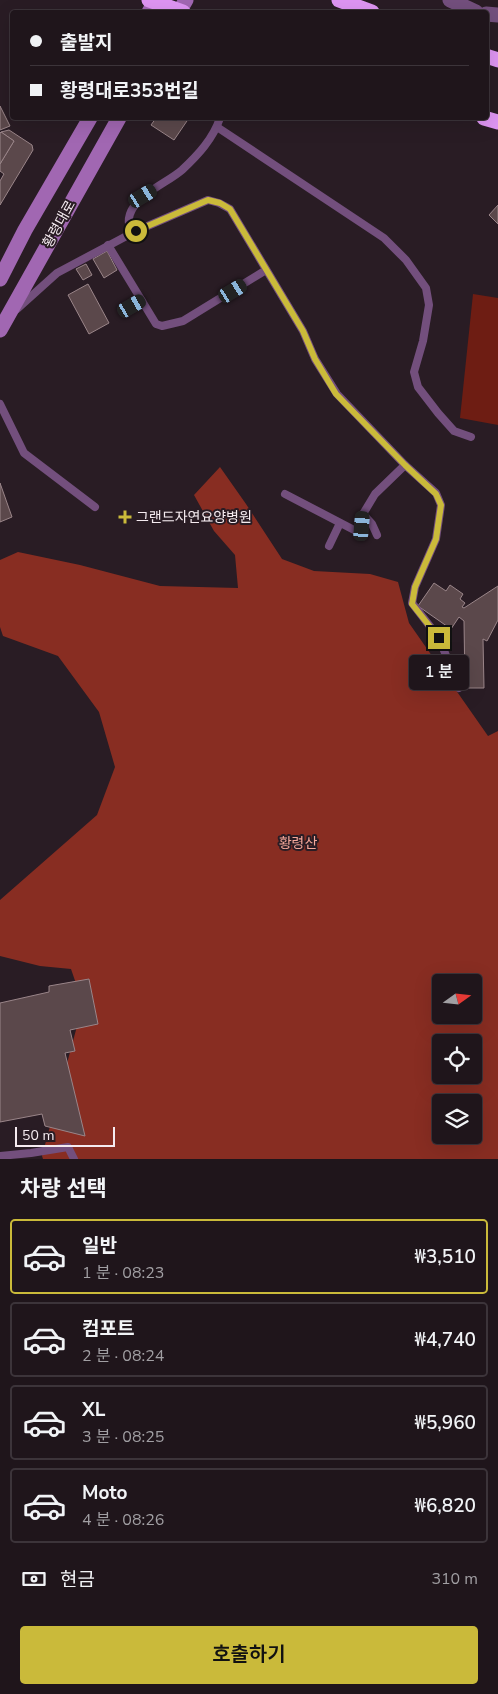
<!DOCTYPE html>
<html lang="ko">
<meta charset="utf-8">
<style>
body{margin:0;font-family:"Nunito Sans","Noto Sans KR",sans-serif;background:#2c2228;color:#f1f3f6;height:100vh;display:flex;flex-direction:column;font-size:19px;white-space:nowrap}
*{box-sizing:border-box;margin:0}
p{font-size:16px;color:#a19fa3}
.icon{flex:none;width:28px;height:28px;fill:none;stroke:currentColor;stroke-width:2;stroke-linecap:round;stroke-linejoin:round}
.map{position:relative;height:1159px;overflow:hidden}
.sheet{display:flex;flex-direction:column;background:#1f151b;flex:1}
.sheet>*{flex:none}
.hud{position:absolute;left:10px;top:10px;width:479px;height:110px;border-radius:5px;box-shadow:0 5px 20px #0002,0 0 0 1px #3c343a;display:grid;align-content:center;height:110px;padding:0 20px;background:#1f151b}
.needle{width:32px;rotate:75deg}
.fabs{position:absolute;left:432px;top:974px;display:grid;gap:10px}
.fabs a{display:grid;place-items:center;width:50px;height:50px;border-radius:5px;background:#1f151b;box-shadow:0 5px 20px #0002,0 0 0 1px #3c343a;font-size:25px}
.scale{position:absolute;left:15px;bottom:12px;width:100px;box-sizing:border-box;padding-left:5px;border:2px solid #f5ebf0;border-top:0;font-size:14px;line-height:18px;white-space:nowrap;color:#f5ebf0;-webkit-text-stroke:4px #291c24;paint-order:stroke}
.end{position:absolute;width:22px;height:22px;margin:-11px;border:6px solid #caba3a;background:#111;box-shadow:0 0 0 2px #111}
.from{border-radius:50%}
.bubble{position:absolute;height:35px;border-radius:5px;background:#1f151b;box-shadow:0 5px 20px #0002,0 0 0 1px #3c343a;font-size:16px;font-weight:600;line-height:35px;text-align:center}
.car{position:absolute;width:15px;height:30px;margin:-15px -8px;border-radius:6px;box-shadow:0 0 4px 1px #0007;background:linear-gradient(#222 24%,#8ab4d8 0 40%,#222 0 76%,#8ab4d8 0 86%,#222 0)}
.hud b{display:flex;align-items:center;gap:18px;height:48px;font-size:19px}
.hud b+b{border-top:1px solid #3c343a}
.hud i{width:12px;height:12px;background:#f1f3f6}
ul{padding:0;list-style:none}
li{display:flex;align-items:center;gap:15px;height:75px;margin:0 10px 8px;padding:0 10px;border:2px solid #3c343a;border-radius:5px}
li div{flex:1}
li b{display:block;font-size:19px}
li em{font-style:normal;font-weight:600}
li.on{border-color:#caba3a}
li>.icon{width:45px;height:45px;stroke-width:1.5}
h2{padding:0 20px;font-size:22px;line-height:60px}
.pay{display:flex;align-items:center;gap:12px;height:55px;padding:0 20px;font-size:19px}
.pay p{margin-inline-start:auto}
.primary-button{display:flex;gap:10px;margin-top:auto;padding:10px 20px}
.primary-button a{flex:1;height:58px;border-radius:5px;background:#caba3a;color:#111;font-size:20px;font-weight:600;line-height:58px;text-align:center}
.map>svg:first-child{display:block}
.green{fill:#6e1d13}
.forest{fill:#882d22;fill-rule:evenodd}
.building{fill:#5b484b;stroke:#9a8589}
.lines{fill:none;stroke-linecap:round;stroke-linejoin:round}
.lane{stroke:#734f7d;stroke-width:8}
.street{stroke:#734f7d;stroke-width:15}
.secondary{stroke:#a167b2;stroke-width:15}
.highway{stroke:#de95f2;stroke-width:15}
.highway-bridge{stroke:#de95f2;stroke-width:15}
.route{stroke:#caba3a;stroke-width:6}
.poi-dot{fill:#caba3a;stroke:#291c24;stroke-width:2}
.labels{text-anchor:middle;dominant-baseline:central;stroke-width:4;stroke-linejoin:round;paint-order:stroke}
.street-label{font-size:14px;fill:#f5ebf0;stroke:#291c24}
.poi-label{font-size:14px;fill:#f5ebf0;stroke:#291c24;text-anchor:start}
.park-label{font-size:14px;fill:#f5a89a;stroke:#291c24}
</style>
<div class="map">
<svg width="498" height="1159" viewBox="0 0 498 1159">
<rect width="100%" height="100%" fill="#291c24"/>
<polygon class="green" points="473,294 498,298 498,425 460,418"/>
<path class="forest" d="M220 467 246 504 282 559 314 571 370 574 398 582 409 623 488 736 498 731V1159H43L42 1156 83 1004 71 969 40 966 0 956V900L97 815 115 767 99 712 58 656 3 636 0 627V560L18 552 80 565 160 586 238 588 235 555 214 531 194 495ZM441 982H474V1015H441ZM441 1042H474V1075H441ZM441 1102H474V1135H441Z"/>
<g class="building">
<polygon points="0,106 10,126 0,130"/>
<polygon points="156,118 189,118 174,140 151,125"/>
<polygon points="9,130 32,145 33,150 0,205 0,181 4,174 0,171 0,164 14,141 1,132"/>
<polygon points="1,132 14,141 0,164 0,133"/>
<polygon points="498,205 498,224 489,215"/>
<polygon points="107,251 117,270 104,278 93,259"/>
<polygon points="86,264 92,275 83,280 76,269"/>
<polygon points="88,284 109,323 89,334 68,295"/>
<polygon points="0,483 12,517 0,522"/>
<polygon points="434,583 446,591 450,585 463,594 460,599 465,603 462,607 464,608 498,586 498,620 487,641 483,639 484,688 465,688 464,621 459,617 451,629 418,606"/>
<polygon points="89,979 98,1024 70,1030 75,1051 65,1053 85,1136 45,1126 42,1114 0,1122 0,1003 49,992 49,986"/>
</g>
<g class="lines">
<g class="lane">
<polyline points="217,127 384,238 406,260 426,288 429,305 423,341 414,372 418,387 438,413 454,431 471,437"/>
<path d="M132 233C116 202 164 186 182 170 198 155 213 139 220 118"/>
<polyline points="108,245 156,324 162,326 183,321 266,270"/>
<polyline points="17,309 57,273 136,231 208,200 219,203 230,209 303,331 315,359 337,394 405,465 436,493 441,505 436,539 415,587 412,603 439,638 459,688"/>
<polyline points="123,312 142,301"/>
<polyline points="0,404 24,453 95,507"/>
<polyline points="285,494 356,531 362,526 363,514 375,494 405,465"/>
<polyline points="363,514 372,524 377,535"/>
<polyline points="329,546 340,523"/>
<polyline points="0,1156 31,1153 68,1147 74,1159"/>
</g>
<g class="street">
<polyline points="450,0 476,12"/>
<polyline points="486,14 498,15"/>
</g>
<g class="secondary">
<polyline points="149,12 156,0"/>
<polyline points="179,12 186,0"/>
<polyline points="0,279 25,230 90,118"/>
<polyline points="0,330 119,118"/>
</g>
<g class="highway">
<polyline points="339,0 372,12"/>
<polyline points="486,56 498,60"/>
<polyline points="484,118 498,122"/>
</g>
<polyline class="highway-bridge" points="149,0 183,12"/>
</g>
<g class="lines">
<polyline class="route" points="136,231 208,200 220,203 230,209 303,331 315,359 336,394 405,465 436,494 441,505 436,539 415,587 412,604 439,638"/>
</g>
<path class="poi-dot" d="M122.5 509.5h5v5h5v5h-5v5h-5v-5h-5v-5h5z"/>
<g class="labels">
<g class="street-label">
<text transform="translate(59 224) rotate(-61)">황령대로</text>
</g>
<g class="poi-label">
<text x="136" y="517">그랜드자연요양병원</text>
</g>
<g class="park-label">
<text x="298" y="843">황령산</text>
</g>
</g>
</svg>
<div class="fabs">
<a><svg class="needle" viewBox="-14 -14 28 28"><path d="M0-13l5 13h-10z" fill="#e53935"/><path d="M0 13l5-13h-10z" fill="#a19fa3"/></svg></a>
<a><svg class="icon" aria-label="locate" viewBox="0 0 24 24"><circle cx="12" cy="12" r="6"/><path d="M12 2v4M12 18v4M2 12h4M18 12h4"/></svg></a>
<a><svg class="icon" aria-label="layers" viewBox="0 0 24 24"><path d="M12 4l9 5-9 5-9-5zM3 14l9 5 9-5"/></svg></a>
</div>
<div class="scale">50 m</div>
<i class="end from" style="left:136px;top:231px"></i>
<i class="end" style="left:439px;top:638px"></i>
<div class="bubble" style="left:409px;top:655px;width:60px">1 분</div>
<i class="car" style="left:143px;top:196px;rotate:59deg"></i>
<i class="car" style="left:233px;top:291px;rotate:59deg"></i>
<i class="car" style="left:132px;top:306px;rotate:60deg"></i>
<i class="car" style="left:362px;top:526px;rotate:5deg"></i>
<div class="hud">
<b><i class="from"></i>출발지</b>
<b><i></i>황령대로353번길</b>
</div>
</div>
<section class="sheet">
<h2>차량 선택</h2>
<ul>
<li class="on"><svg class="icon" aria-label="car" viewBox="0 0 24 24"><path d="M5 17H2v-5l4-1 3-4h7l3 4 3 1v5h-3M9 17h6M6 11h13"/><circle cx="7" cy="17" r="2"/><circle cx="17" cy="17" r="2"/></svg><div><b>일반</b><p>1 분 · 08:23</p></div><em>₩3,510</em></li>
<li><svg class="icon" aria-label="car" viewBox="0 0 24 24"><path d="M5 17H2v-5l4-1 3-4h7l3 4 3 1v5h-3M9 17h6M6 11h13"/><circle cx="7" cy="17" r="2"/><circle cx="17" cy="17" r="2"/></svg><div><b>컴포트</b><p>2 분 · 08:24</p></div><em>₩4,740</em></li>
<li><svg class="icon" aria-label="car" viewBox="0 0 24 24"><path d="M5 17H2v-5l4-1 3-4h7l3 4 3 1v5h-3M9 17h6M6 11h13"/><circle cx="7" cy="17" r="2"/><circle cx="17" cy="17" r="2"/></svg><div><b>XL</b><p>3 분 · 08:25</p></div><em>₩5,960</em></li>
<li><svg class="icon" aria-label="car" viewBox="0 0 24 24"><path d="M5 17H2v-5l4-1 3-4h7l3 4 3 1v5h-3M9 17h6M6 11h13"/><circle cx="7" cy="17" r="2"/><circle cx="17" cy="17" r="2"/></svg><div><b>Moto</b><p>4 분 · 08:26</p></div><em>₩6,820</em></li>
</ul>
<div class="pay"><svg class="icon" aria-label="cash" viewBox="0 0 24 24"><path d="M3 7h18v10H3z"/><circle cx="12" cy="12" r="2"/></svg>현금<p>310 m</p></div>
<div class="primary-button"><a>호출하기</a></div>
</section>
